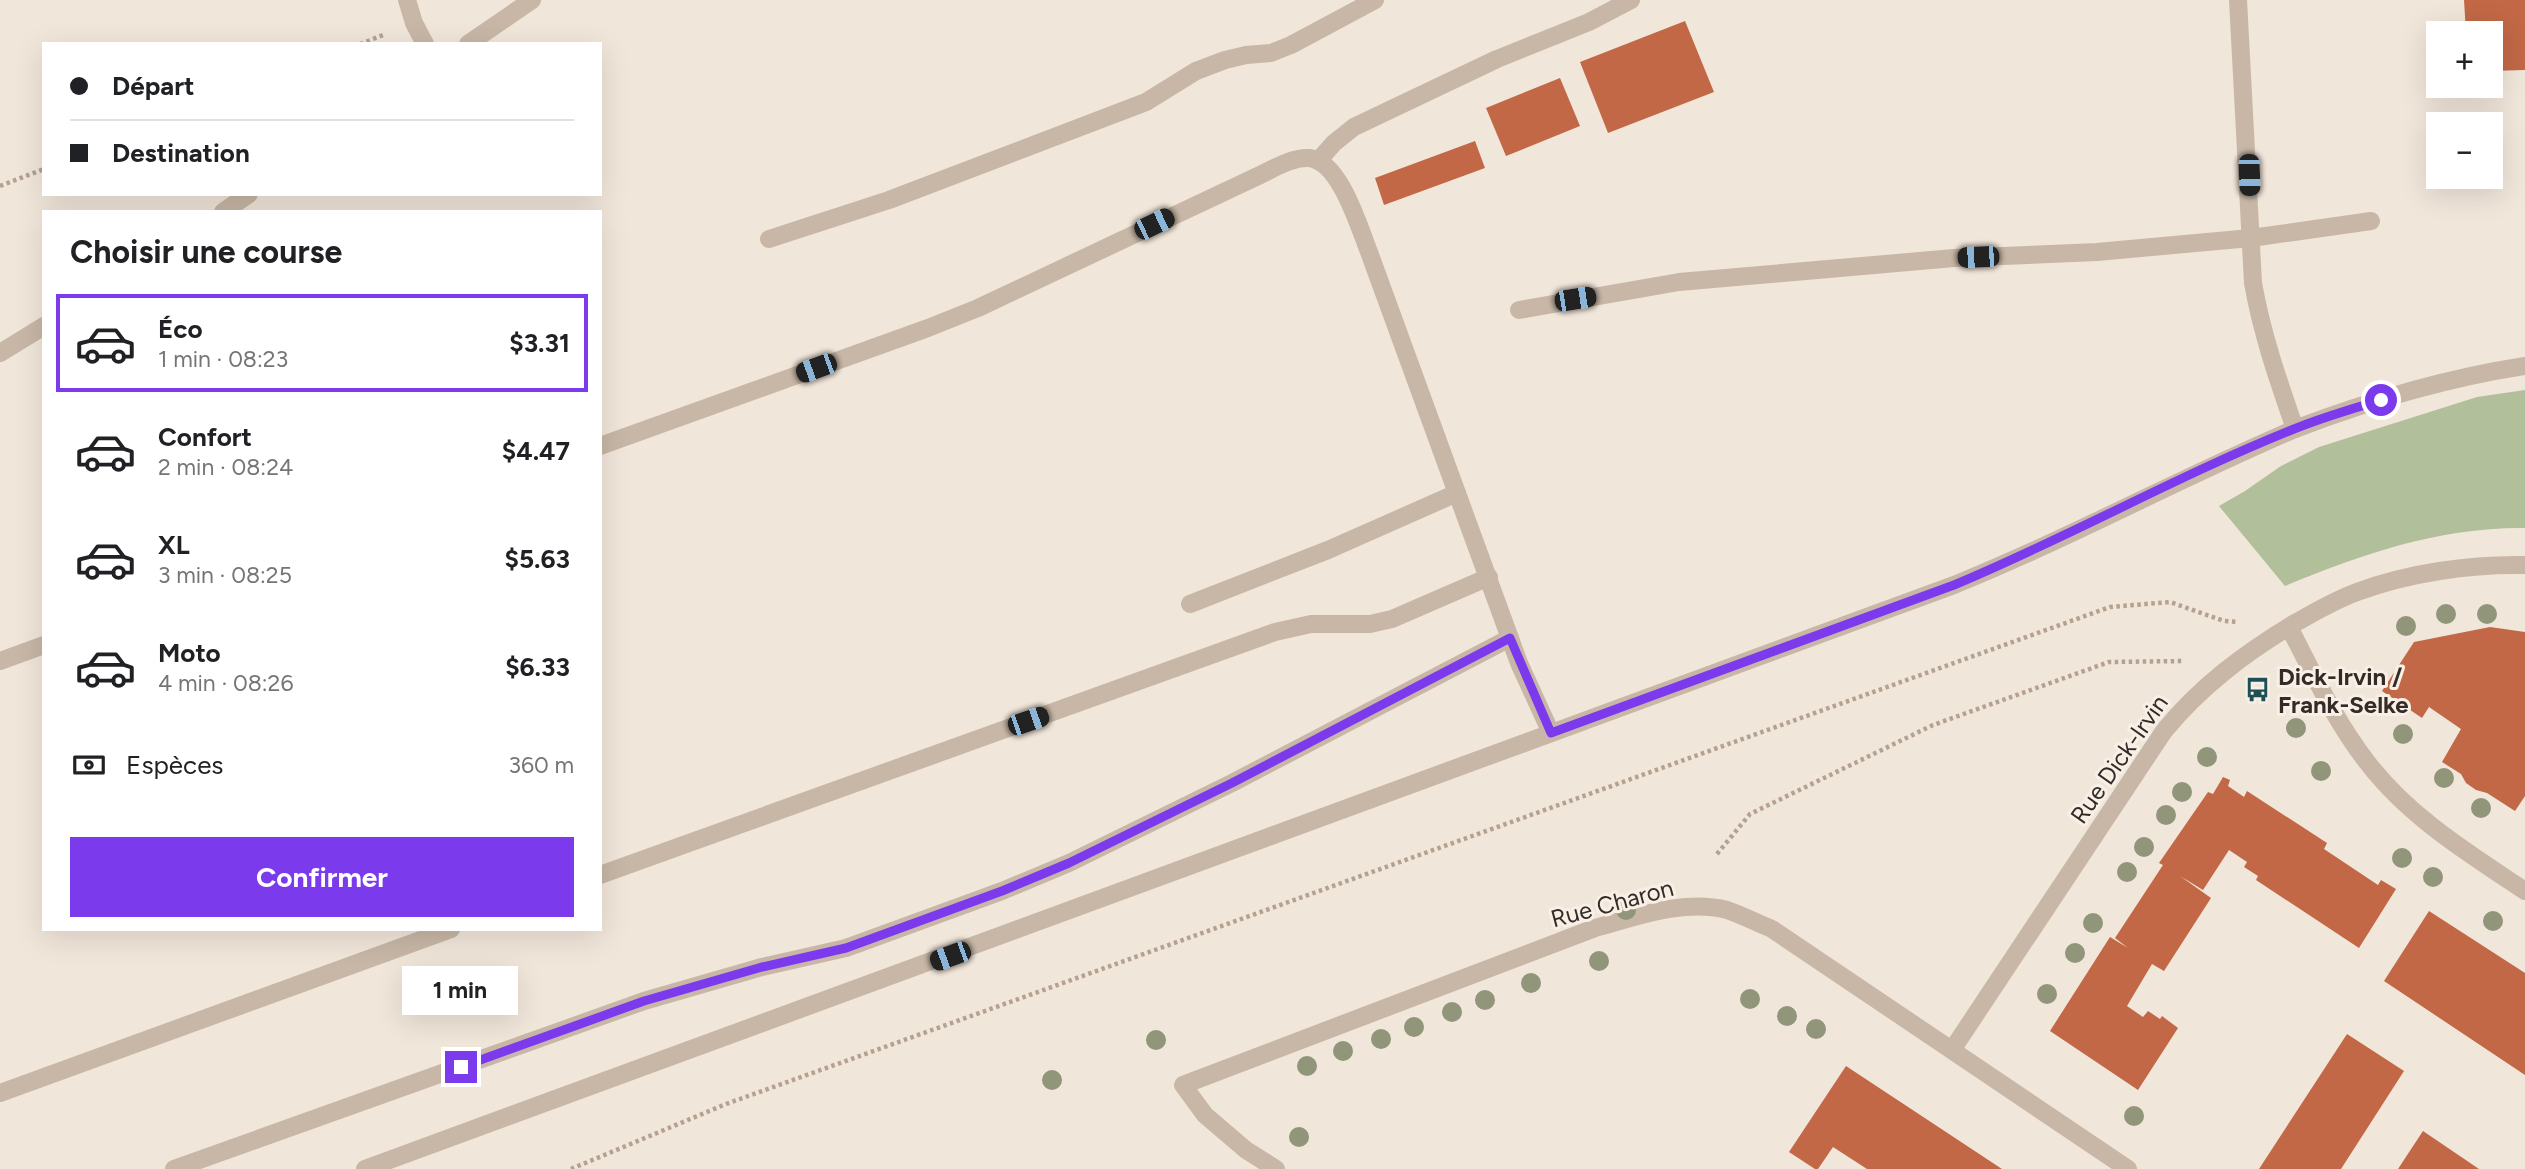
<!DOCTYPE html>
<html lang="fr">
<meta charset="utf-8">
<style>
body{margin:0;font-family:Figtree,sans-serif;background:#f2f2f2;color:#202124;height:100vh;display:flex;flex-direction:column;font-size:26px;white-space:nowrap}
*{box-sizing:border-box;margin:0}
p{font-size:23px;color:#757577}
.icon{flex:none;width:38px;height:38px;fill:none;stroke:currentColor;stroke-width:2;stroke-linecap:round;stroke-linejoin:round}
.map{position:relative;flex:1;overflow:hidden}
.side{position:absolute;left:42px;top:210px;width:560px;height:721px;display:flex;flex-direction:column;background:#fff;border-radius:0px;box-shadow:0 7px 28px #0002}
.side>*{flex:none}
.guide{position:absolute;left:42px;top:42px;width:560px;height:154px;border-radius:0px;box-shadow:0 7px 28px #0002;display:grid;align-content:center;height:154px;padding:0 28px;background:#fff}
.controls{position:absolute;left:2426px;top:21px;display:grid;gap:14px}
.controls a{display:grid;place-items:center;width:77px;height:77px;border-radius:0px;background:#fff;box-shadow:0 7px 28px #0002;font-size:35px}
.end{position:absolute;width:32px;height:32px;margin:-16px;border:9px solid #7c3aed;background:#fff;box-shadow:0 0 0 4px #fff}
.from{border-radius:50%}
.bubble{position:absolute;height:49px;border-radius:0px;background:#fff;box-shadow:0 7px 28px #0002;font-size:23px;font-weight:700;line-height:49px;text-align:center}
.car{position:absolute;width:21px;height:42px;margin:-21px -10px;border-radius:9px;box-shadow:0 0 5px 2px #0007;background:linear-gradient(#222 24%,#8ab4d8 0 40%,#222 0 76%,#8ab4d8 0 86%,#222 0)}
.guide b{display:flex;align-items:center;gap:24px;height:66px;font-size:26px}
.guide b+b{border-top:2px solid #e0e0e0}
.guide i{width:18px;height:18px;background:#202124}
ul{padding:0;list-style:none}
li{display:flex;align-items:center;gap:21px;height:98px;margin:0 14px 10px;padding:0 14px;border:4px solid transparent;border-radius:0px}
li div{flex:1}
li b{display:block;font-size:26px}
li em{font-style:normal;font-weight:700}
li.active{border-color:#7c3aed}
li>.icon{width:63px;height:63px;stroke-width:1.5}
h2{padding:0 28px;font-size:32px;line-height:84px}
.pay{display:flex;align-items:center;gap:18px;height:77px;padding:0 28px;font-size:26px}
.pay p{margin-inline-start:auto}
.primary-button{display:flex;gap:14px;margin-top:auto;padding:14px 28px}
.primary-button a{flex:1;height:80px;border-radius:0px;background:#7c3aed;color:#fff;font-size:28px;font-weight:700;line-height:80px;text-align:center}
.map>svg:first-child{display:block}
.green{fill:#b1bf9a}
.building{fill:#c26846}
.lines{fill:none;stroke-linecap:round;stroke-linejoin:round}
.path{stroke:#b4a190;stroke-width:4.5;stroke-dasharray:3.5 3.5;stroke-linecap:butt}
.service{stroke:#c8b7a6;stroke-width:18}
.minor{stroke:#c8b7a6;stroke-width:18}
.tree{fill:#91957a}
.route{stroke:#7c3aed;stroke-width:9}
.labels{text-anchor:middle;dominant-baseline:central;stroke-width:6;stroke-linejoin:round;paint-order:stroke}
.poi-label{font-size:24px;font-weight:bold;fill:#342b27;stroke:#f8f0e6;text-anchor:start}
.street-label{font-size:24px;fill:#342b27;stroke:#f8f0e6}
</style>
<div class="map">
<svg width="2525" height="1169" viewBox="0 0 2525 1169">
<rect width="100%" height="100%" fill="#f1e6da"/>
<path class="green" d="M2525 390V528C2441 527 2361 554 2285 586L2219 506 2245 491 2281 466 2319 447 2477 397Z"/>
<g class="building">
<polygon points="2464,0 2525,0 2525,70 2490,71 2490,33 2466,33"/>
<polygon points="1685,21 1714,92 1608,133 1580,62"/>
<polygon points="1560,78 1580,126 1506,156 1486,108"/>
<polygon points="1475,141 1485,168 1384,205 1375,178"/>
<polygon points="2490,627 2525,632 2525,796 2515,811 2487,793 2476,790 2466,783 2461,774 2442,762 2461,729 2429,707 2422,718 2382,691 2414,642"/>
<polygon points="2223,777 2230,780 2228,786 2244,797 2247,791 2327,843 2324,849 2378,885 2381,880 2396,889 2359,948 2256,880 2258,876 2244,867 2247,862 2229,850 2203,890 2180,876 2211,898 2164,971 2152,964 2127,1006 2143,1017 2148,1011 2160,1019 2162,1016 2178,1028 2138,1090 2050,1031 2110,937 2128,948 2115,938 2163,865 2159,863 2208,792 2213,794"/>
<polygon points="2429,911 2525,973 2525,1075 2384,981"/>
<polygon points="2347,1034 2404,1071 2341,1169 2259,1169"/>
<polygon points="1846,1066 2002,1169 1867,1169 1833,1147 1818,1169 1815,1169 1789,1152"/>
<polygon points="2423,1131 2479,1169 2398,1169"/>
</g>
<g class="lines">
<g class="path">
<polyline points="360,44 386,34"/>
<polyline points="0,186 44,169"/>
<polyline points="1717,854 1750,814 1933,725 2109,662 2184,661"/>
<polyline points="571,1169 726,1104 2110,607 2170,602 2224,621 2238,622"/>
</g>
<g class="service">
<polyline points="407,0 414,23 425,44"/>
<path d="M2238 0 2253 283C2262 334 2278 380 2295 429 2369 401 2447 378 2525 366"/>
<polyline points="468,44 532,0"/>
<polyline points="1318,161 1334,143 1354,127 1497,59 1589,22 1631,0"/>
<polyline points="223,212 249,194"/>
<polyline points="769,239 889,200 1146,102 1196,71 1225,60 1246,55 1271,53 1291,45 1375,0"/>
<polyline points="1519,310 1679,282 1954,258 2097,252 2251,238 2371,221"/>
<polyline points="0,353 44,326"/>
<path d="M600 446 928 328 978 308 1258 176C1273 169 1292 157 1309 158 1340 161 1359 227 1369 252L1519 663 1551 733"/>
<polyline points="1190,604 1328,550 1457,493"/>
<polyline points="0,661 44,645"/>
<polyline points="600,875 1275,632 1311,624 1370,624 1392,619 1489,577"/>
<polyline points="0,1093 451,929"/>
<polyline points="174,1169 644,1001 762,967 846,948 1002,891 1069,863 1232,783 1510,638"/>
<path d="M365 1169 1954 585C2070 538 2180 478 2295 429"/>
</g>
<g class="minor">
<path d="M2289 627C2313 673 2335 721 2367 762 2409 817 2468 853 2525 891"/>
<path d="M1952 1050 2164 731C2201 686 2245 653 2295 623 2315 612 2335 600 2357 592 2408 573 2470 564 2525 565"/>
<path d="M1276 1169 1246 1150 1205 1115 1183 1085 1595 928C1637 917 1683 899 1727 910 1742 915 1757 923 1772 929L2128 1169"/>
</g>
</g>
<g class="tree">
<circle cx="2446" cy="614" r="10"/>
<circle cx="2487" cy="614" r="10"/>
<circle cx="2406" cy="626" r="10"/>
<circle cx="2296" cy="728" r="10"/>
<circle cx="2403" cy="734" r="10"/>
<circle cx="2207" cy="757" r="10"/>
<circle cx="2321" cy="771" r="10"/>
<circle cx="2444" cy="778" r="10"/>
<circle cx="2182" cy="792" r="10"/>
<circle cx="2481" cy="808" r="10"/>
<circle cx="2166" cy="815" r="10"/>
<circle cx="2144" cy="847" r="10"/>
<circle cx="2402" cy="858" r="10"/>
<circle cx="2127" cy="872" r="10"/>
<circle cx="2433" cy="877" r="10"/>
<circle cx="1626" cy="910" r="10"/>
<circle cx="2493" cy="921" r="10"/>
<circle cx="2093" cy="923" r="10"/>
<circle cx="2075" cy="953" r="10"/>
<circle cx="1599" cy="961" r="10"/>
<circle cx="1531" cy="983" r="10"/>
<circle cx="2047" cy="994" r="10"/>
<circle cx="1750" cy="999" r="10"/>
<circle cx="1485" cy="1000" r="10"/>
<circle cx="1452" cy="1012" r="10"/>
<circle cx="1787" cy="1016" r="10"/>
<circle cx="1414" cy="1027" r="10"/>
<circle cx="1816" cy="1029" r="10"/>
<circle cx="1381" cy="1039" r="10"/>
<circle cx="1156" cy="1040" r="10"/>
<circle cx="1343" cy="1051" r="10"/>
<circle cx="1307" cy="1066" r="10"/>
<circle cx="1052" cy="1080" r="10"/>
<circle cx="2134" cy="1116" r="10"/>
<circle cx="1299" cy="1137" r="10"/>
</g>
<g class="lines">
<path class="route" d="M461 1067 644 1001 762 967 846 948 1002 891 1069 863 1232 783 1510 638 1551 733 1954 585C2069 537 2179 475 2294 429 2323 417 2352 409 2381 400"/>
</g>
<defs>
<symbol id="bus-bare" viewBox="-9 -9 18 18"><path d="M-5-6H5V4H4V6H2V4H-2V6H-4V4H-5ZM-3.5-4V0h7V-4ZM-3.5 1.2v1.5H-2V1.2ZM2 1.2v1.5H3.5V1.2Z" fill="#1e4f54" stroke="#f8f0e6" stroke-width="2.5" paint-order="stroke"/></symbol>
</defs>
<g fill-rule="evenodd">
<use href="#bus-bare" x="2240" y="672" width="35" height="35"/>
</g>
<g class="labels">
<g class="poi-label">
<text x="2278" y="676">Dick-Irvin /<tspan x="2278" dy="28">Frank-Selke</tspan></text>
</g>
<g class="street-label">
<text transform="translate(2119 759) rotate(-55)">Rue Dick-Irvin</text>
<text transform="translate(1612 903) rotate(-15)">Rue Charon</text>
</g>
</g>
</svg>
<div class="controls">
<a>+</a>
<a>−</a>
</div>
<i class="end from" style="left:2381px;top:400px"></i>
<i class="end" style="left:461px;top:1067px"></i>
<div class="bubble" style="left:402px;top:966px;width:116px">1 min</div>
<i class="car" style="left:2249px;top:175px;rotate:178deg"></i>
<i class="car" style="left:1154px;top:224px;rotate:64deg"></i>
<i class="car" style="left:1978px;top:257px;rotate:268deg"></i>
<i class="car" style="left:1575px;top:299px;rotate:81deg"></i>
<i class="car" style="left:816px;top:368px;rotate:250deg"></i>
<i class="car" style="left:1028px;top:721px;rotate:71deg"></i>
<i class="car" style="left:950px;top:956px;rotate:250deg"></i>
<div class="guide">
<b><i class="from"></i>Départ</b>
<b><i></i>Destination</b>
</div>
<section class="side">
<h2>Choisir une course</h2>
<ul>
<li class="active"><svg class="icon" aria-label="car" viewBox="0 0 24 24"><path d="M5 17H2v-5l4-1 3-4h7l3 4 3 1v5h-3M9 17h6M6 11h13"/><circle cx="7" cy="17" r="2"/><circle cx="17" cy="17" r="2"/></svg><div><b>Éco</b><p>1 min · 08:23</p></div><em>$3.31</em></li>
<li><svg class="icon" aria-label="car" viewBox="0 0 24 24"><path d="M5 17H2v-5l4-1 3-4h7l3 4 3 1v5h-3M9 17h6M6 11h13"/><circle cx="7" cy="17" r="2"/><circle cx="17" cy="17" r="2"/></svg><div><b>Confort</b><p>2 min · 08:24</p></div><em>$4.47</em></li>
<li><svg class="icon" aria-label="car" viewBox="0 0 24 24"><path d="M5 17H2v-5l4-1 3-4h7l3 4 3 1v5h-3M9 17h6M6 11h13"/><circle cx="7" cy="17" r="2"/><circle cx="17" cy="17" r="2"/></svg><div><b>XL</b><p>3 min · 08:25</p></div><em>$5.63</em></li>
<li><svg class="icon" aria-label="car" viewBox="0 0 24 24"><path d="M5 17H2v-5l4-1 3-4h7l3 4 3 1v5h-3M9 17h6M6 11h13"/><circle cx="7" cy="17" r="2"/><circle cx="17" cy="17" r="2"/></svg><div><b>Moto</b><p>4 min · 08:26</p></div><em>$6.33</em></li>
</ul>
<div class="pay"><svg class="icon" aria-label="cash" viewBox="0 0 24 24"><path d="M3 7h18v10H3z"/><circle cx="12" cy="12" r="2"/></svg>Espèces<p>360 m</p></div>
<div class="primary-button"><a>Confirmer</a></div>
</section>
</div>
